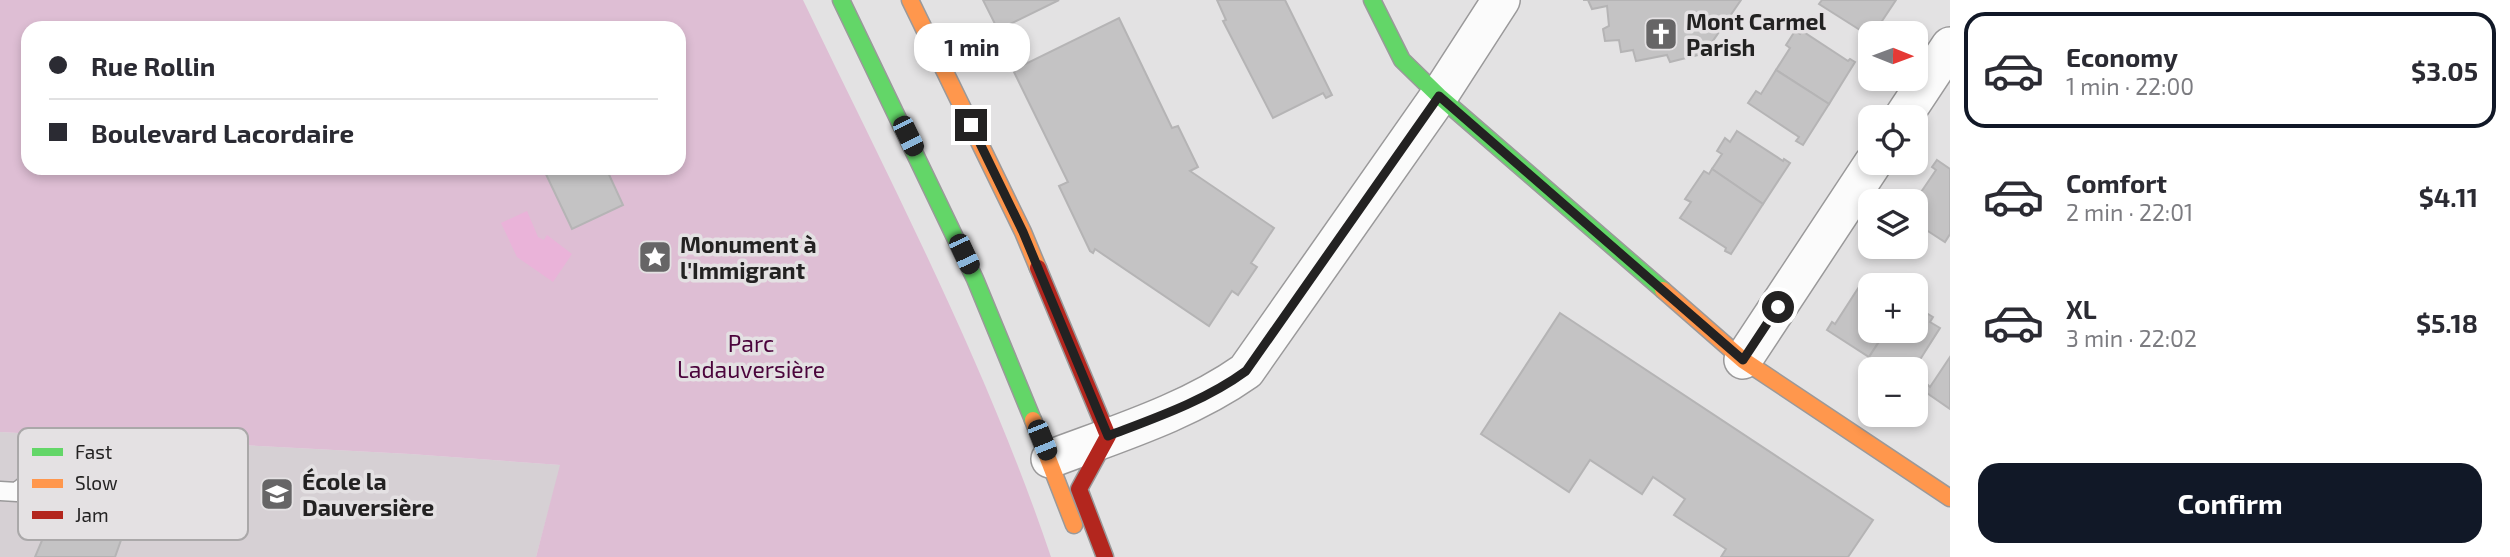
<!DOCTYPE html>
<meta charset="utf-8">
<style>
body{margin:0;font-family:"Exo 2",sans-serif;background:#f7f7f7;color:#2b2b33;height:100vh;display:flex;flex-direction:column;font-size:26px;white-space:nowrap}
*{box-sizing:border-box;margin:0}
p{font-size:23px;color:#7c7c81}
.icon{flex:none;width:38px;height:38px;fill:none;stroke:currentColor;stroke-width:2;stroke-linecap:round;stroke-linejoin:round}
.map{position:relative;flex:1;overflow:hidden}
.side{display:flex;flex-direction:column;background:#fff;width:560px}
.side>*{flex:none}
.guide{position:absolute;left:21px;top:21px;width:665px;height:154px;border-radius:21px;box-shadow:0 4px 10px #0003;display:grid;align-content:center;height:154px;padding:0 28px;background:#fff}
.needle{width:46px;rotate:91deg}
.tools{position:absolute;left:1858px;top:21px;display:grid;gap:14px}
.tools a{display:grid;place-items:center;width:70px;height:70px;border-radius:14px;background:#fff;box-shadow:0 4px 10px #0003;font-size:35px}
.end{position:absolute;width:32px;height:32px;margin:-16px;border:9px solid #232222;background:#fff;box-shadow:0 0 0 4px #fff}
.from{border-radius:50%}
.bubble{position:absolute;height:49px;border-radius:21px;background:#fff;box-shadow:0 4px 10px #0003;font-size:23px;font-weight:700;line-height:49px;text-align:center}
.car{position:absolute;width:21px;height:42px;margin:-21px -10px;border-radius:9px;box-shadow:0 0 5px 2px #0007;background:linear-gradient(#222 24%,#8ab4d8 0 40%,#222 0 76%,#8ab4d8 0 86%,#222 0)}
.guide b{display:flex;align-items:center;gap:24px;height:66px;font-size:26px}
.guide b+b{border-top:2px solid #e1e1e2}
.guide i{width:18px;height:18px;background:#2b2b33}
ul{padding:12px 0 0;list-style:none}
li{display:flex;align-items:center;gap:21px;height:116px;margin:0 14px 10px;padding:0 14px;border:4px solid transparent;border-radius:21px}
li div{flex:1}
li b{display:block;font-size:26px}
li em{font-style:normal;font-weight:700}
li.active{border-color:#111827}
li>.icon{width:63px;height:63px;stroke-width:1.5}
.primary-button{display:flex;gap:14px;margin-top:auto;padding:14px 28px}
.primary-button a{flex:1;height:80px;border-radius:21px;background:#111827;color:#fff;font-size:28px;font-weight:700;line-height:80px;text-align:center}
main{display:flex;flex:1;min-height:0}
.map>svg:first-child{display:block}
.built{fill:#d6d0d4}
.green{fill:#debed4;fill-rule:evenodd}
.water{fill:#eab3d9}
.building{fill:#c4c3c4;stroke:#b5b4b5;stroke-width:2}
.lines{fill:none;stroke-linecap:round;stroke-linejoin:round}
.lane-casing{stroke:#9a999a;stroke-width:21}
.street-casing{stroke:#9a999a;stroke-width:40}
.fast-casing{stroke:#9a999a;stroke-width:19}
.slow-casing{stroke:#9a999a;stroke-width:19}
.jam-casing{stroke:#9a999a;stroke-width:19}
.lane{stroke:#fbfbfb;stroke-width:18}
.street{stroke:#fbfbfb;stroke-width:37}
.fast{stroke:#63d668;stroke-width:16}
.slow{stroke:#ff974d;stroke-width:16}
.jam{stroke:#b3261e;stroke-width:16}
.route{stroke:#232222;stroke-width:9}
.labels{text-anchor:middle;dominant-baseline:central;stroke-width:7;stroke-linejoin:round;paint-order:stroke}
.poi-label{font-size:23px;font-weight:bold;fill:#232222;stroke:#e4e1e3;text-anchor:start}
.park-label{font-size:23px;fill:#4b053c;stroke:#e4e1e3}
.key{fill:#e4e1e3;stroke:#aaa8a9;stroke-width:2}
.key-label{font-size:19px;fill:#232222}
</style>
<main>
<div class="map">
<svg width="1950" height="557" viewBox="0 0 1950 557">
<rect width="100%" height="100%" fill="#e3e2e3"/>
<polygon class="built" points="0,432 410,454 561,465 536,557 0,557"/>
<path class="green" d="M0 0H803C891 183 986 364 1051 557H536L560 465 410 454 0 432ZM28 28H679V168H28Z"/>
<polygon class="water" points="527,211 538,237 544,240 547,235 572,254 553,282 517,257 501,223"/>
<g class="building">
<polygon points="983,0 1059,0 998,30"/>
<polygon points="1217,0 1285,0 1332,95 1326,98 1323,93 1273,118 1223,21 1226,20"/>
<polygon points="1583,0 1741,0 1710,45 1697,48 1698,55 1670,62 1667,55 1636,61 1633,50 1621,52 1619,40 1605,41 1603,29 1609,26 1607,6 1592,9 1588,0"/>
<polygon points="1822,0 1896,0 1874,33 1871,33 1871,37 1819,4"/>
<polygon points="1119,18 1172,128 1178,126 1198,167 1190,171 1274,228 1251,263 1257,267 1238,295 1232,291 1209,326 1095,249 1093,253 1090,251 1059,186 1068,182 1013,70"/>
<polygon points="1795,31 1800,34 1802,31 1848,61 1850,59 1855,62 1829,104 1776,70 1790,48 1786,45"/>
<polygon points="1776,70 1829,104 1803,145 1796,141 1799,137 1748,103 1756,91 1761,94"/>
<polygon points="1737,131 1783,161 1784,159 1790,163 1763,204 1712,169 1722,154 1717,151 1725,138 1730,142"/>
<polygon points="1937,160 1950,169 1950,234 1945,242 1920,226 1916,231 1915,201 1936,170 1932,167"/>
<polygon points="543,168 606,168 623,205 572,229"/>
<polygon points="1712,169 1763,204 1731,254 1725,251 1726,248 1680,218 1691,202 1685,199 1704,171 1709,174"/>
<polygon points="1864,279 1874,285 1871,285 1871,331 1886,331 1869,357 1827,330 1832,322 1835,324"/>
<polygon points="1923,311 1933,317 1930,322 1940,328 1914,369 1888,369 1869,357 1886,331 1916,331 1916,313 1920,315"/>
<polygon points="1560,313 1873,520 1848,557 1721,557 1726,549 1674,515 1685,499 1653,477 1642,494 1590,460 1569,492 1481,434"/>
<polygon points="1950,357 1950,409 1924,391 1928,385 1930,387"/>
<polygon points="54,512 121,540 115,557 35,557"/>
</g>
<g class="lines">
<defs>
<polyline id="lane" points="0,491 17,492 35,477 142,482"/>
<g id="street">
<polyline points="1903,117 1950,46"/>
<polyline points="1743,360 1873,163"/>
<path d="M1050 459C1116 434 1188 412 1246 371L1439 96 1501 0"/>
</g>
<g id="fast">
<polyline points="841,0 975,279 1033,420"/>
<polyline points="1372,0 1402,60 1439,96 1663,290"/>
</g>
<g id="slow">
<polyline points="910,0 1023,232 1038,268"/>
<polyline points="1663,290 1743,360 1950,498"/>
<polyline points="1033,420 1074,525"/>
</g>
<polyline id="jam" points="1038,268 1108,436 1079,489 1105,557"/>
</defs>
<use href="#lane" class="lane-casing"/>
<use href="#street" class="street-casing"/>
<use href="#fast" class="fast-casing"/>
<use href="#slow" class="slow-casing"/>
<use href="#jam" class="jam-casing"/>
<use href="#lane" class="lane"/>
<use href="#street" class="street"/>
<use href="#fast" class="fast"/>
<use href="#slow" class="slow"/>
<use href="#jam" class="jam"/>
</g>
<g class="lines">
<path class="route" d="M971 125 1023 232 1108 436C1155 418 1205 401 1246 371L1439 96 1743 360 1778 307"/>
</g>
<defs>
<symbol id="church-square" viewBox="-11 -11 22 22"><rect x="-9" y="-9" width="18" height="18" rx="4" fill="#666566" stroke="#e4e1e3"/><path d="M-1.2-6h2.4v3.5h3.3v2.4h-3.3V6h-2.4V-.1h-3.3v-2.4h3.3Z" fill="#fff"/></symbol>
<symbol id="sight-square" viewBox="-11 -11 22 22"><rect x="-9" y="-9" width="18" height="18" rx="4" fill="#666566" stroke="#e4e1e3"/><path d="M0-6L1.8-2.2L6-1.7L2.9 1.2L3.7 5.4L0 3.3L-3.7 5.4L-2.9 1.2L-6-1.7L-1.8-2.2Z" fill="#fff"/></symbol>
<symbol id="school-square" viewBox="-11 -11 22 22"><rect x="-9" y="-9" width="18" height="18" rx="4" fill="#666566" stroke="#e4e1e3"/><path d="M0-5L7-2L0 1L-7-2ZM-4 1L0 2.5L4 1V4Q0 6-4 4Z" fill="#fff"/></symbol>
</defs>
<g fill-rule="evenodd">
<use href="#church-square" x="1642" y="15" width="38" height="38"/>
<use href="#sight-square" x="636" y="238" width="38" height="38"/>
<use href="#school-square" x="258" y="475" width="38" height="38"/>
</g>
<g class="labels">
<g class="poi-label">
<text x="1686" y="21">Mont Carmel<tspan x="1686" dy="26">Parish</tspan></text>
<text x="680" y="244">Monument à<tspan x="680" dy="26">l'Immigrant</tspan></text>
<text x="302" y="481">École la<tspan x="302" dy="26">Dauversière</tspan></text>
</g>
<g class="park-label">
<text x="751" y="343">Parc<tspan x="751" dy="26">Ladauversière</tspan></text>
</g>
</g>
<rect x="18" y="428" width="230" height="112" rx="10" class="key"/>
<rect x="32" y="448" width="31" height="8" fill="#63d668"/>
<rect x="32" y="479" width="31" height="9" fill="#ff974d"/>
<rect x="32" y="511" width="31" height="8" fill="#b3261e"/>
<g class="key-label">
<text x="75" y="459">Fast</text>
<text x="75" y="490">Slow</text>
<text x="75" y="522">Jam</text>
</g>
</svg>
<div class="tools">
<a><svg class="needle" viewBox="-14 -14 28 28"><path d="M0-13l5 13h-10z" fill="#e53935"/><path d="M0 13l5-13h-10z" fill="#7c7c81"/></svg></a>
<a><svg class="icon" aria-label="locate" viewBox="0 0 24 24"><circle cx="12" cy="12" r="6"/><path d="M12 2v4M12 18v4M2 12h4M18 12h4"/></svg></a>
<a><svg class="icon" aria-label="layers" viewBox="0 0 24 24"><path d="M12 4l9 5-9 5-9-5zM3 14l9 5 9-5"/></svg></a>
<a>+</a>
<a>−</a>
</div>
<i class="end from" style="left:1778px;top:307px"></i>
<i class="end" style="left:971px;top:125px"></i>
<div class="bubble" style="left:914px;top:23px;width:116px">1 min</div>
<i class="car" style="left:908px;top:136px;rotate:154deg"></i>
<i class="car" style="left:964px;top:254px;rotate:155deg"></i>
<i class="car" style="left:1042px;top:440px;rotate:158deg"></i>
<div class="guide">
<b><i class="from"></i>Rue Rollin</b>
<b><i></i>Boulevard Lacordaire</b>
</div>
</div>
<section class="side">
<ul>
<li class="active"><svg class="icon" aria-label="car" viewBox="0 0 24 24"><path d="M5 17H2v-5l4-1 3-4h7l3 4 3 1v5h-3M9 17h6M6 11h13"/><circle cx="7" cy="17" r="2"/><circle cx="17" cy="17" r="2"/></svg><div><b>Economy</b><p>1 min · 22:00</p></div><em>$3.05</em></li>
<li><svg class="icon" aria-label="car" viewBox="0 0 24 24"><path d="M5 17H2v-5l4-1 3-4h7l3 4 3 1v5h-3M9 17h6M6 11h13"/><circle cx="7" cy="17" r="2"/><circle cx="17" cy="17" r="2"/></svg><div><b>Comfort</b><p>2 min · 22:01</p></div><em>$4.11</em></li>
<li><svg class="icon" aria-label="car" viewBox="0 0 24 24"><path d="M5 17H2v-5l4-1 3-4h7l3 4 3 1v5h-3M9 17h6M6 11h13"/><circle cx="7" cy="17" r="2"/><circle cx="17" cy="17" r="2"/></svg><div><b>XL</b><p>3 min · 22:02</p></div><em>$5.18</em></li>
</ul>
<div class="primary-button"><a>Confirm</a></div>
</section>
</main>
